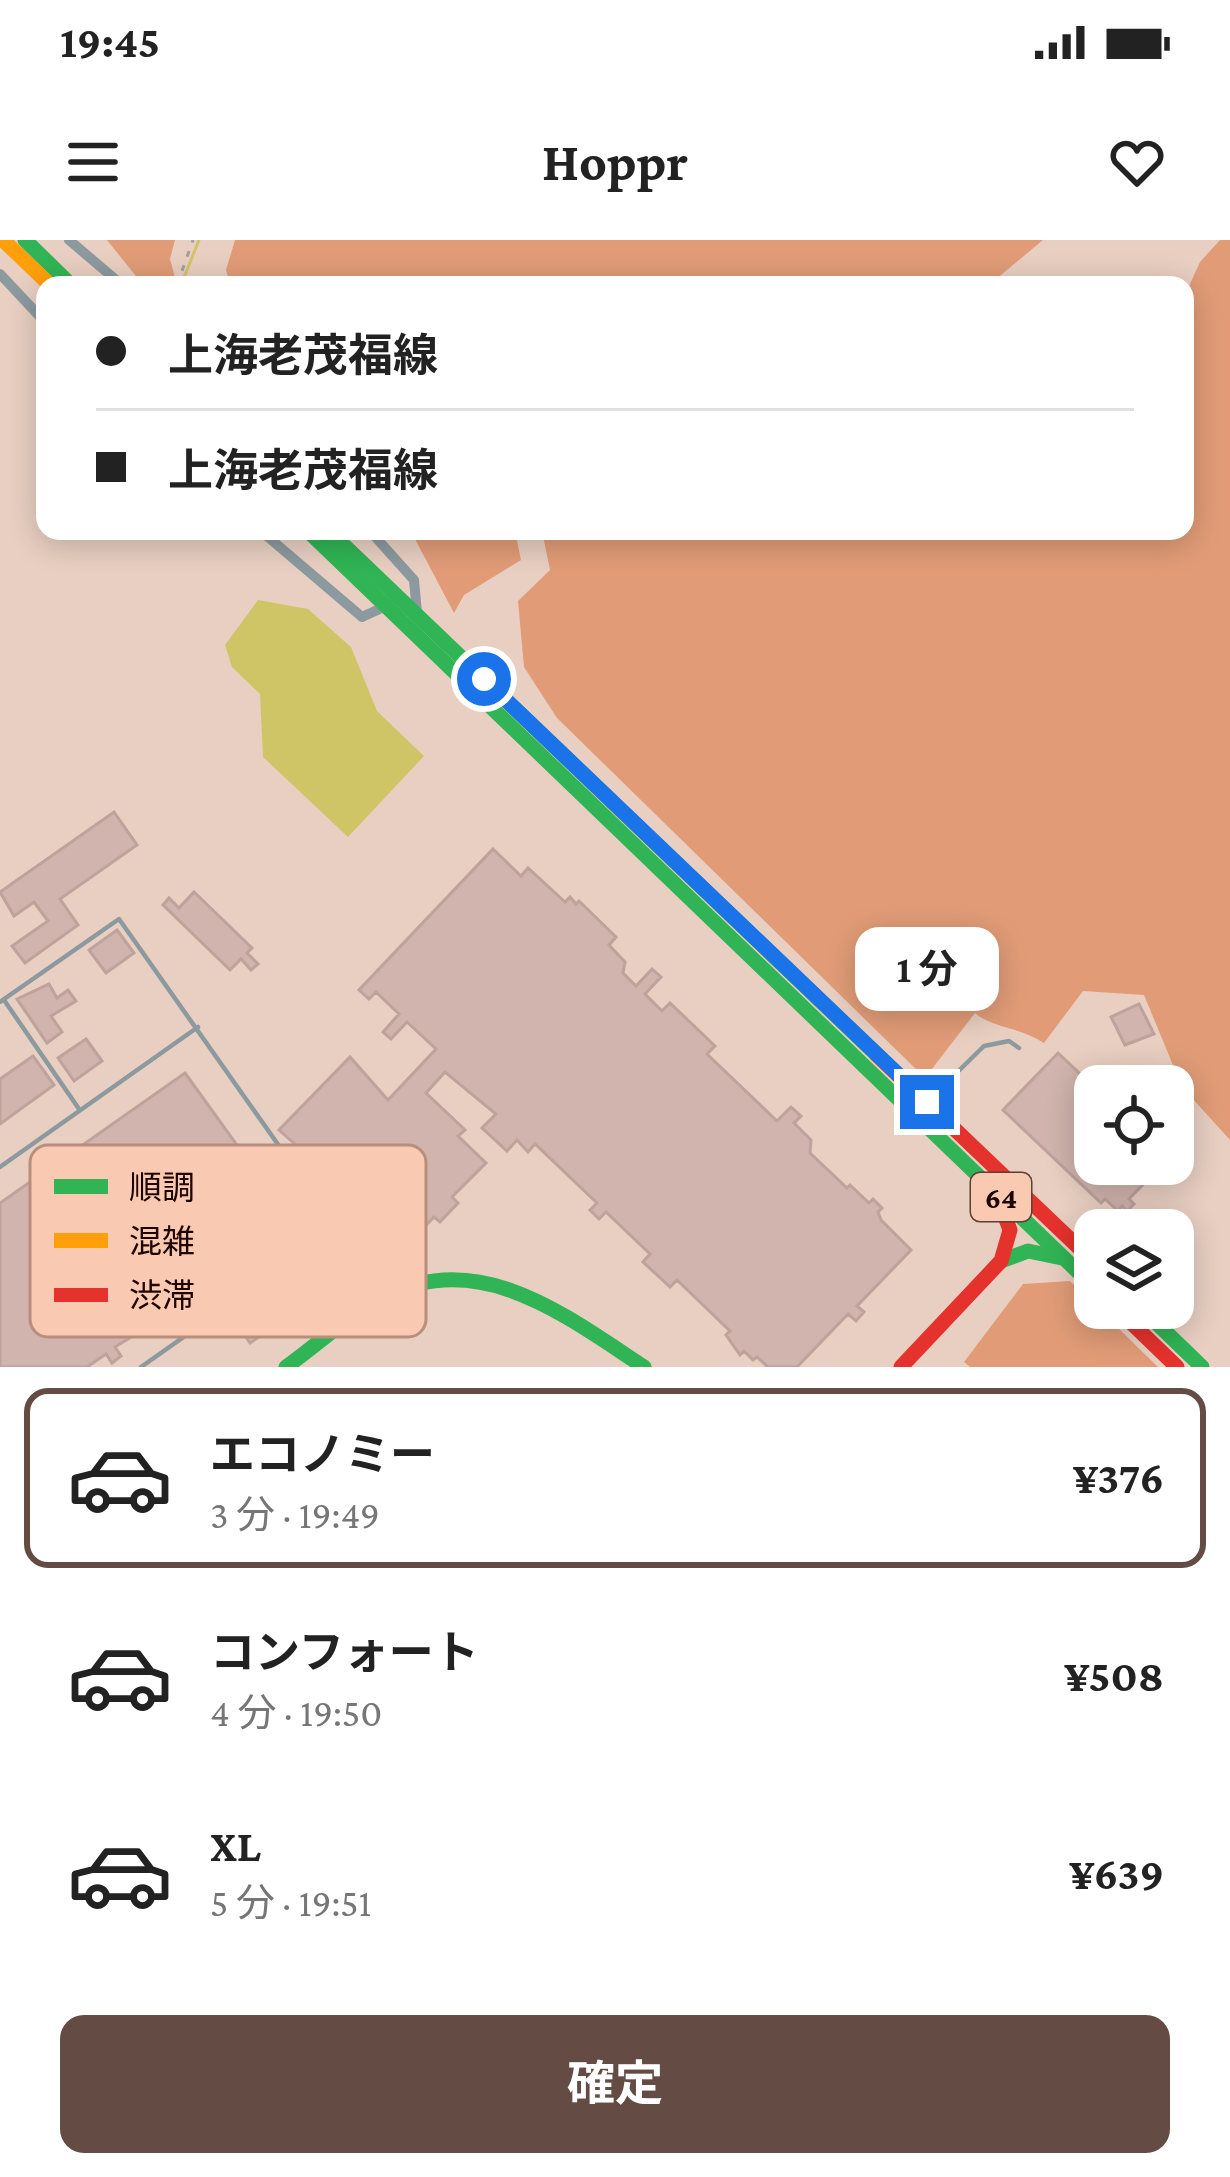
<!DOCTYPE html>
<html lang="ja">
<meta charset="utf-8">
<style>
body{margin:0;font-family:"Crimson Pro","Noto Sans JP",serif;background:#f2f2f2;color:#222;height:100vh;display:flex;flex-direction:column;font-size:45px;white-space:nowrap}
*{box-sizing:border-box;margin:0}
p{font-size:39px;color:#767676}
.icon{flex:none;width:66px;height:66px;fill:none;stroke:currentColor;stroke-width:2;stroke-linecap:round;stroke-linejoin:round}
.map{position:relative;height:1127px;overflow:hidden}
.panel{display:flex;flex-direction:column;background:#fff;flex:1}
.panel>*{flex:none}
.guide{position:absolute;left:36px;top:36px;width:1158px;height:264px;border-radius:24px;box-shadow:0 6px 30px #0003;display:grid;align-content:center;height:264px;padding:0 60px;background:#fff}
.fabs{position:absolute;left:1074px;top:825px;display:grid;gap:24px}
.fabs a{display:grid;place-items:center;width:120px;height:120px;border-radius:24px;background:#fff;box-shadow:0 6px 30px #0003;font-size:60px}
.end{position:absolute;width:54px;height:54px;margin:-27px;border:15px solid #1a73e8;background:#fff;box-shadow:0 0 0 6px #fff}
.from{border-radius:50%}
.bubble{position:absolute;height:84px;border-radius:24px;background:#fff;box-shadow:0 6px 30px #0003;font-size:39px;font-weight:700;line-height:84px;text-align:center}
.guide b{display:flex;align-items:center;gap:42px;height:114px;font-size:45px}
.guide b+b{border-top:3px solid #e0e0e0}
.guide i{width:30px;height:30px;background:#222}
ul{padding:21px 0 0;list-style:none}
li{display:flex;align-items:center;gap:36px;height:180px;margin:0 24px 18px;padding:0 36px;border:6px solid transparent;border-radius:24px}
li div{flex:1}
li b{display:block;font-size:45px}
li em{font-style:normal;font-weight:700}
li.current{border-color:#644b44}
li>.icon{width:108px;height:108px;stroke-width:1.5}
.cta{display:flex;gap:24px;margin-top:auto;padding:24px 60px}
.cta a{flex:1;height:138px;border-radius:24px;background:#644b44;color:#fff;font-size:48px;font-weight:700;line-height:138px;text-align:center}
.status{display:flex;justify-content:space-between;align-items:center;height:84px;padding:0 60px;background:#fff;direction:ltr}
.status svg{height:33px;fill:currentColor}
header{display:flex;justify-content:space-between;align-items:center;height:156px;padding:0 60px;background:#fff;font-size:54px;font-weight:700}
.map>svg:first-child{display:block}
.forest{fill:#e19c77}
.water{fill:#d0c566}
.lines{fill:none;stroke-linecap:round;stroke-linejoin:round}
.stream{stroke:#d0c566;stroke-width:3}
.building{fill:#d0b4ad;stroke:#bea29b;stroke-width:3}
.street-tunnel{stroke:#cab1a5;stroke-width:10;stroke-dasharray:10 5;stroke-linecap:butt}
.path{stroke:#a29f9c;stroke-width:3;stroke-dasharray:6 9;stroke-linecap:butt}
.lane{stroke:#8c9a9f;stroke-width:4.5}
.street{stroke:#8c9a9f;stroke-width:10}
.fast{stroke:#30b455;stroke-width:15}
.slow{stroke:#ff9f0a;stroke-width:15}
.jam{stroke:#e5322d;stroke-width:15}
.route{stroke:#1a73e8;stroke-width:15}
.labels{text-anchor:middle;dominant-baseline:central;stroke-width:9;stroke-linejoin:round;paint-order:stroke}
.shield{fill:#fac9b1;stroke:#5f3f35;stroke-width:3}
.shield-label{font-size:30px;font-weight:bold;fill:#1d0400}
.key{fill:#fac9b1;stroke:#b88e7c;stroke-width:3}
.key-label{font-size:33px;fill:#1d0400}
</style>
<div class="status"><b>19:45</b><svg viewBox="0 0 49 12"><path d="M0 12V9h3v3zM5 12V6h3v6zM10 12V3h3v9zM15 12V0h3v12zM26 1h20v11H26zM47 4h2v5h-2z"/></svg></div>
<header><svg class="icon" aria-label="menu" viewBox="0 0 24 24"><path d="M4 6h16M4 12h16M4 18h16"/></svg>Hoppr<svg class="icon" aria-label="heart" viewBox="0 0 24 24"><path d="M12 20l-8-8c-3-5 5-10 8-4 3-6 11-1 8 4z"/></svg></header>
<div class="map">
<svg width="1230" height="1127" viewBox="0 0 1230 1127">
<rect width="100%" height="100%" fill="#e9cfc2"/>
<g class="forest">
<polygon points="107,0 175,0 170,19 177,45 143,45"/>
<polygon points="235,0 1043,0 989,45 230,45 226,30"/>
<path d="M1220 0H1230V900L1182 847 1144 755 1083 751 1044 803C1020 787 992 788 975 773L925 838 557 478 524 427 518 361 550 330 542 291H1185V55L1200 22Z"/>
<polygon points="399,291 515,291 521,320 464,355 454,373 415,299"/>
<polygon points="1070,1041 1158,1127 970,1127 964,1122 1023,1044"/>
</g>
<polygon class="water" points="258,360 308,369 351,407 377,471 424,516 348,597 263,517 260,454 232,427 225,405"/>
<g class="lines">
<polyline class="stream" points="181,45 199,0"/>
</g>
<g class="building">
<polygon points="114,572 137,605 60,659 78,685 25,723 12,706 48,681 34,662 14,676 0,652"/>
<polygon points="493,609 521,636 528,628 565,662 570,657 576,664 579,661 616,697 609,705 625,722 623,733 636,746 652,729 661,737 645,754 662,771 670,763 715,806 707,814 777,881 791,867 801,876 794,883 811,900 810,913 847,948 850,945 869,963 873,959 882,968 878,972 881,980 911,1010 857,1066 864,1072 856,1081 848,1074 797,1127 768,1127 757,1117 753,1120 744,1111 740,1115 726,1095 730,1091 677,1040 670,1047 643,1022 650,1014 606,972 599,979 590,970 597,963 535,904 528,912 517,900 507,911 482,888 496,874 445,832 426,853 465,890 458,896 486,923 452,957 458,963 440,982 434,977 400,1012 364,978 358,984 347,974 354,967 341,955 335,961 328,954 324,958 311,939 322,928 279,890 350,817 388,860 436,809 407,782 391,799 383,792 399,774 376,752 369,759 359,750"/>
<polygon points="194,652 252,708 247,713 258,724 251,730 241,719 230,730 163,665 169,658 179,668"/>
<polygon points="117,690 134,713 106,733 89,710"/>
<polygon points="49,744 57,758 68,750 76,761 51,776 62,792 47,803 17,759"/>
<polygon points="1139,764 1154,794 1125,805 1111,777"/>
<polygon points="86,799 102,821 74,841 58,818"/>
<polygon points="1058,813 1095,848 1095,924 1163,924 1129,959 1134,964 1127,971 1122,966 1118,971 1105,959 1101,963 1003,870"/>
<polygon points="33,816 54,845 0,884 0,839"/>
<polygon points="185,833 280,965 301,949 315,968 257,1007 260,1012 210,1047 213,1051 204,1058 201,1054 115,1107 121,1116 112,1123 106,1114 87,1127 0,1127 0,963"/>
<polygon points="294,1044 308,1063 250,1103 237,1084"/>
</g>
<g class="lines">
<polyline class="street-tunnel" points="279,295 280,291"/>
<polyline class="path" points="177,45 193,0"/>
<g class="lane">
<polyline points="4,760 79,869"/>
<polyline points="0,762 119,679 382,1052"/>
<polyline points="931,858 984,806 1009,801 1019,808"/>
<polyline points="0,927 198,787"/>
<polyline points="141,1127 337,989"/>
</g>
<g class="street">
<polyline points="69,0 122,45"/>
<polyline points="0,34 45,82"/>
<polyline points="261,291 362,377 386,366"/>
<polyline points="370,291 414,340 417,373"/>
</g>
<g class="fast">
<polyline points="25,0 71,45"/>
<polyline points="308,291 1095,1048"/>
<polyline points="329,291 877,815"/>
<polyline points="1001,1021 1028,1011 1062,1018"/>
<polyline points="1141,1068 1202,1127"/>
<path d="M286 1127C318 1104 349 1075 384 1057 479 1007 566 1076 644 1127"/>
</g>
<polyline class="slow" points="3,0 50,45"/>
<g class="jam">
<polyline points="877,815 1095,1023"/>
<polyline points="1116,1068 1177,1127"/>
<polyline points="901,1127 1001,1021 1010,990 997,955"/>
</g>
</g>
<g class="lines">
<polyline class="route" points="484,439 927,862"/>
</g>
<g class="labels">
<rect class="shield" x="971" y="933" width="60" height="48" rx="9"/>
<g class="shield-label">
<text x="1001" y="957">64</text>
</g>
</g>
<rect x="30" y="905" width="396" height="192" rx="18" class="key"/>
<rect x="54" y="939" width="54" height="15" fill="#30b455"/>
<rect x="54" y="993" width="54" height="15" fill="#ff9f0a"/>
<rect x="54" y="1048" width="54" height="14" fill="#e5322d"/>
<g class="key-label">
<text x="129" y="959">順調</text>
<text x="129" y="1013">混雑</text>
<text x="129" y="1067">渋滞</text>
</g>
</svg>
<div class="fabs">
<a><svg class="icon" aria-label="locate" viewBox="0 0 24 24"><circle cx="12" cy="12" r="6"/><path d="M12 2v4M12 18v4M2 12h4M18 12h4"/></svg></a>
<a><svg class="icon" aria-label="layers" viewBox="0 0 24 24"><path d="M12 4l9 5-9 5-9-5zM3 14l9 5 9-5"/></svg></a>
</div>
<i class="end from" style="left:484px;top:439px"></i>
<i class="end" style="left:927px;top:862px"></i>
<div class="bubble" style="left:855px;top:687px;width:144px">1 分</div>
<div class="guide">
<b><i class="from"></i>上海老茂福線</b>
<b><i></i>上海老茂福線</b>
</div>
</div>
<section class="panel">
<ul>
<li class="current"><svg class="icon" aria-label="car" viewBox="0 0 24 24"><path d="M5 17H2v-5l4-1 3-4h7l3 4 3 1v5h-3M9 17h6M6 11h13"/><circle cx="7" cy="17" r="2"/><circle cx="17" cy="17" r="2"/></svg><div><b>エコノミー</b><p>3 分 · 19:49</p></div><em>¥376</em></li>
<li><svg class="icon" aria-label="car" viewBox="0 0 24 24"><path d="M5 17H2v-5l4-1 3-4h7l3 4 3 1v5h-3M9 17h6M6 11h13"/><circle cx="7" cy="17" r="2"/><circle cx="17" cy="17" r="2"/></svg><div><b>コンフォート</b><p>4 分 · 19:50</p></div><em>¥508</em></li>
<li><svg class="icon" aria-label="car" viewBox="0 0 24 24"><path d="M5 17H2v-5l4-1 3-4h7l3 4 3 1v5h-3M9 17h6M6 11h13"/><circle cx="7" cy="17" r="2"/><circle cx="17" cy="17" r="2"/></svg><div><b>XL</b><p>5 分 · 19:51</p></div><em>¥639</em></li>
</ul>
<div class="cta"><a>確定</a></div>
</section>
